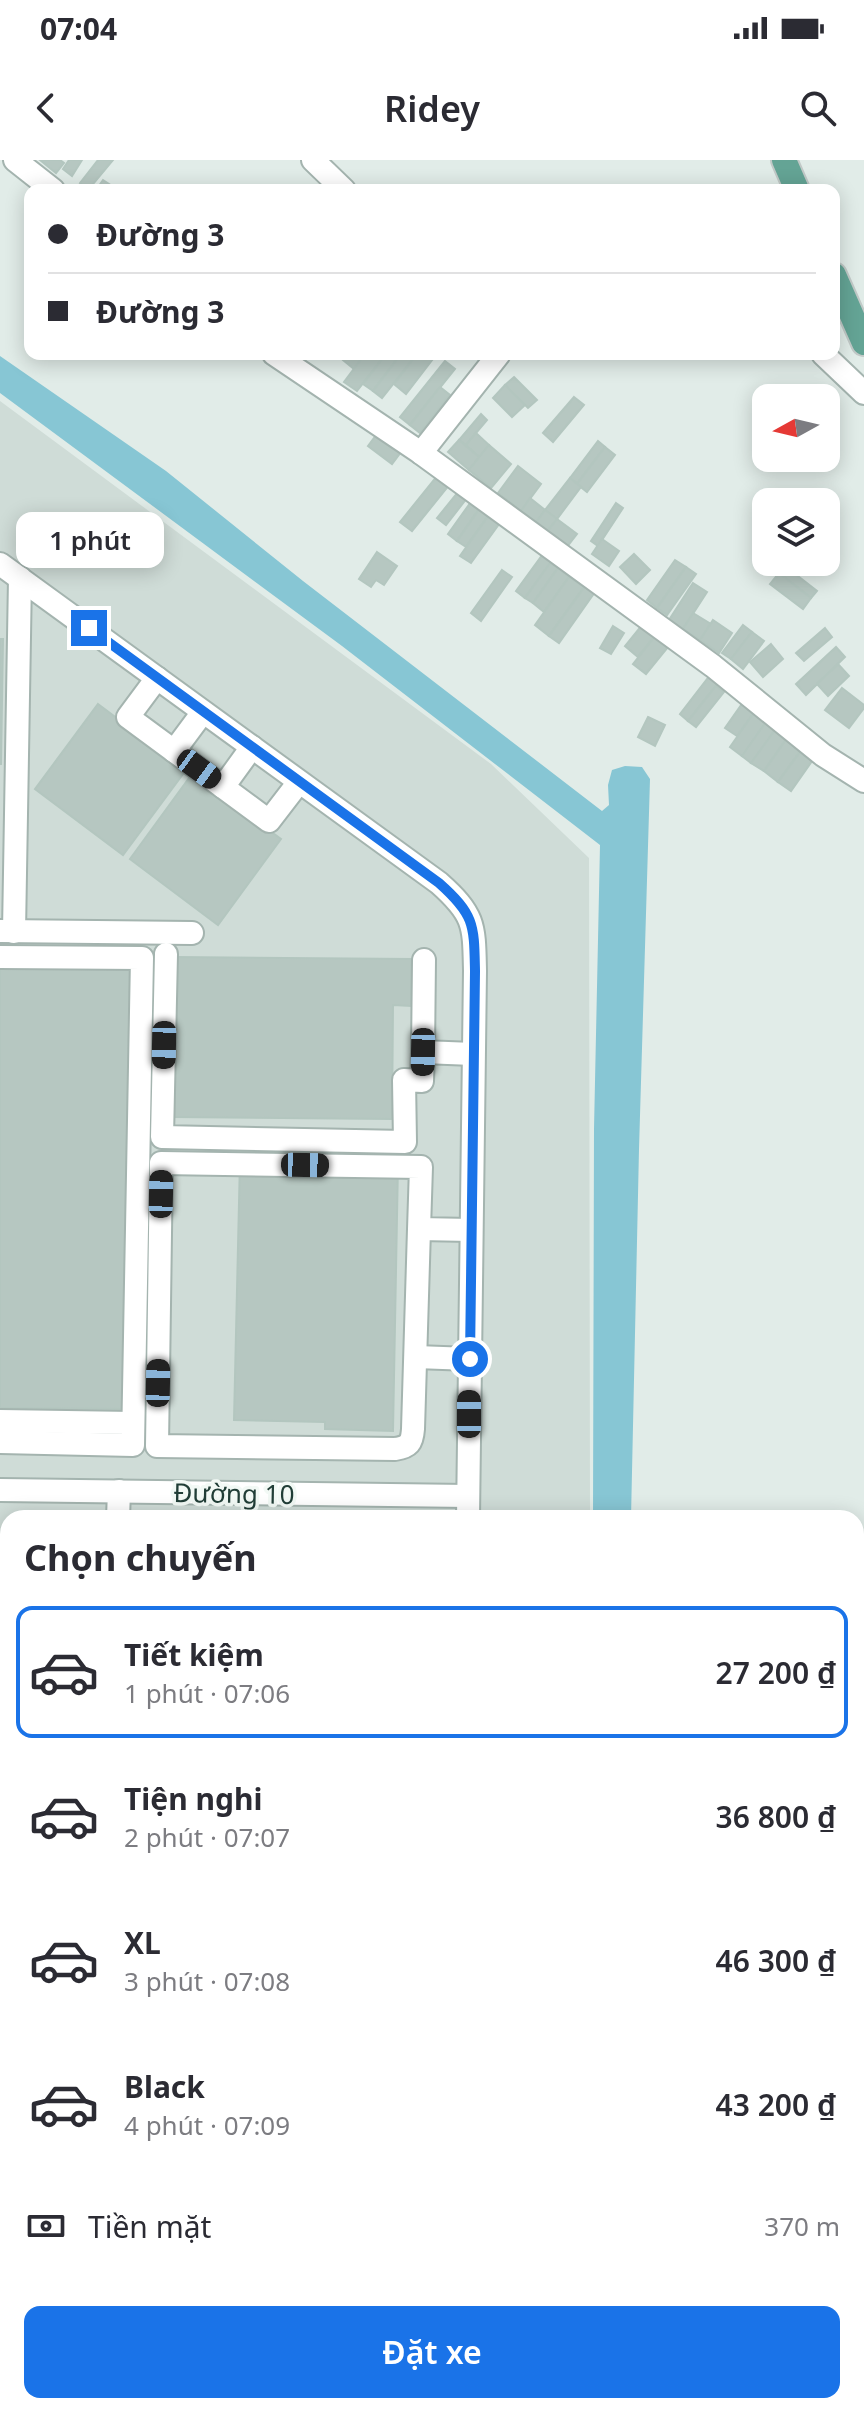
<!DOCTYPE html>
<html lang="vi">
<meta charset="utf-8">
<style>
body{margin:0;font-family:"Noto Sans",sans-serif;background:#f2f2f3;color:#2b2b33;height:100vh;display:flex;flex-direction:column;font-size:30px;white-space:nowrap}
*{box-sizing:border-box;margin:0}
p{font-size:26px;color:#7c7c81}
.icon{flex:none;width:44px;height:44px;fill:none;stroke:currentColor;stroke-width:2;stroke-linecap:round;stroke-linejoin:round}
.map{position:relative;flex:1;overflow:hidden}
.drawer{position:absolute;left:0px;top:1350px;width:864px;height:904px;display:flex;flex-direction:column;background:#fff;border-radius:24px 24px 0 0;box-shadow:0 4px 20px #0003}
.drawer>*{flex:none}
.top-card{position:absolute;left:24px;top:24px;width:816px;height:176px;border-radius:16px;box-shadow:0 4px 20px #0003;display:grid;align-content:center;height:176px;padding:0 24px;background:#fff}
.needle{width:52px;rotate:262deg}
.fabs{position:absolute;left:752px;top:224px;display:grid;gap:16px}
.fabs a{display:grid;place-items:center;width:88px;height:88px;border-radius:16px;background:#fff;box-shadow:0 4px 20px #0003;font-size:40px}
.end{position:absolute;width:36px;height:36px;margin:-18px;border:10px solid #1a73e8;background:#fff;box-shadow:0 0 0 4px #fff}
.from{border-radius:50%}
.bubble{position:absolute;height:56px;border-radius:16px;background:#fff;box-shadow:0 4px 20px #0003;font-size:26px;font-weight:600;line-height:56px;text-align:center}
.car{position:absolute;width:24px;height:48px;margin:-24px -12px;border-radius:10px;box-shadow:0 0 6px 2px #0007;background:linear-gradient(#222 24%,#8ab4d8 0 40%,#222 0 76%,#8ab4d8 0 86%,#222 0)}
.top-card b{display:flex;align-items:center;gap:28px;height:76px;font-size:30px}
.top-card b+b{border-top:2px solid #e1e1e2}
.top-card i{width:20px;height:20px;background:#2b2b33}
ul{padding:0;list-style:none}
li{display:flex;align-items:center;gap:24px;height:132px;margin:0 16px 12px;padding:0 8px;border:4px solid transparent;border-radius:16px}
li div{flex:1}
li b{display:block;font-size:30px}
li em{font-style:normal;font-weight:600}
li.on{border-color:#1a73e8}
li>.icon{width:72px;height:72px;stroke-width:1.5}
h2{padding:0 24px;font-size:36px;line-height:96px}
.pay{display:flex;align-items:center;gap:20px;height:88px;padding:0 24px;font-size:30px}
.pay p{margin-inline-start:auto}
.primary-button{display:flex;gap:16px;margin-top:auto;padding:16px 24px}
.primary-button a{flex:1;height:92px;border-radius:16px;background:#1a73e8;color:#fff;font-size:32px;font-weight:600;line-height:92px;text-align:center}
.status{display:flex;justify-content:space-between;align-items:center;height:56px;padding:0 40px;background:#fff;direction:ltr}
.status svg{height:22px;fill:currentColor}
header{display:flex;justify-content:space-between;align-items:center;height:104px;padding:0 24px;background:#fff;font-size:36px;font-weight:600}
.map>svg:first-child{display:block}
.built{fill:#cfdcd7}
.water{fill:#87c6d4}
.building{fill:#b6c7c1;stroke:#b3c6bf;stroke-width:2}
.lines{fill:none;stroke-linecap:round;stroke-linejoin:round}
.minor-casing{stroke:#a4b4af;stroke-width:26}
.major-casing{stroke:#c1c9c7;stroke-width:28}
.minor{stroke:#fff;stroke-width:22}
.major{stroke:#64a495;stroke-width:24}
.route{stroke:#1a73e8;stroke-width:10}
.labels{text-anchor:middle;dominant-baseline:central;stroke-width:7;stroke-linejoin:round;paint-order:stroke}
.street-label{font-size:26px;fill:#213e37;stroke:#f2f9f5}
</style>
<div class="status"><b>07:04</b><svg viewBox="0 0 49 12"><path d="M0 12V9h3v3zM5 12V6h3v6zM10 12V3h3v9zM15 12V0h3v12zM26 1h20v11H26zM47 4h2v5h-2z"/></svg></div>
<header><svg class="icon" aria-label="back" viewBox="0 0 24 24"><path d="M15 5l-7 7 7 7"/></svg>Ridey<svg class="icon" aria-label="search" viewBox="0 0 24 24"><circle cx="10" cy="10" r="6"/><path d="M15 15l6 6"/></svg></header>
<div class="map">
<svg width="864" height="2254" viewBox="0 0 864 2254">
<rect width="100%" height="100%" fill="#e1ece8"/>
<polygon class="built" points="0,241 491,604 589,698 590,1358 8,1358 8,2246 568,2246 568,2254 0,2254"/>
<polygon class="water" points="0,196 166,311 303,421 602,651 609,645 608,625 612,610 625,606 642,607 650,619 639,989 631,1358 593,1358 594,969 600,685 342,486 0,233"/>
<g class="building">
<polygon points="40,0 60,0 64,3 56,13"/>
<polygon points="69,0 82,0 72,16 63,9"/>
<polygon points="98,0 113,0 88,30 80,23"/>
<polygon points="103,20 115,28 113,30 96,30"/>
<polygon points="347,194 365,194 354,209 343,200"/>
<polygon points="365,194 386,194 357,231 344,222"/>
<polygon points="386,194 401,194 373,231 363,224"/>
<polygon points="401,194 417,194 382,238 373,231"/>
<polygon points="417,194 436,195 406,234 394,224"/>
<polygon points="445,201 455,209 410,265 400,257"/>
<polygon points="514,217 537,240 528,248 505,225"/>
<polygon points="505,225 525,245 512,257 493,238"/>
<polygon points="440,227 450,235 420,273 410,265"/>
<polygon points="574,237 584,245 553,282 543,273"/>
<polygon points="481,254 487,260 466,285 459,280"/>
<polygon points="380,270 404,288 392,304 368,286"/>
<polygon points="476,273 489,285 479,297 466,285"/>
<polygon points="459,280 479,297 469,310 448,292"/>
<polygon points="598,281 605,287 577,324 570,318"/>
<polygon points="489,285 511,304 491,328 469,310"/>
<polygon points="605,287 615,295 587,332 577,324"/>
<polygon points="518,306 541,324 521,351 498,333"/>
<polygon points="438,315 450,324 412,371 400,362"/>
<polygon points="570,318 581,327 557,359 545,350"/>
<polygon points="463,326 471,333 446,365 437,358"/>
<polygon points="530,338 545,350 536,362 521,351"/>
<polygon points="473,339 482,345 457,381 448,374"/>
<polygon points="616,343 623,348 598,386 591,381"/>
<polygon points="482,345 491,352 466,387 457,381"/>
<polygon points="545,350 557,359 546,373 535,364"/>
<polygon points="491,352 502,360 471,403 460,396"/>
<polygon points="557,359 577,374 566,388 546,373"/>
<polygon points="602,379 619,391 609,406 592,394"/>
<polygon points="377,392 397,406 384,425 376,420 371,427 359,419"/>
<polygon points="543,394 552,401 525,438 516,431"/>
<polygon points="634,394 650,410 636,424 620,407"/>
<polygon points="675,400 686,407 657,448 647,440"/>
<polygon points="550,403 558,408 533,443 525,438"/>
<polygon points="785,406 817,431 811,438 779,413"/>
<polygon points="686,407 696,414 667,455 657,448"/>
<polygon points="558,408 569,417 544,452 533,443"/>
<polygon points="502,410 512,417 481,461 471,453"/>
<polygon points="779,413 811,438 803,449 770,424"/>
<polygon points="569,417 584,427 549,476 535,465"/>
<polygon points="693,423 707,432 683,469 669,460"/>
<polygon points="586,425 595,432 559,483 549,476"/>
<polygon points="693,453 711,464 700,480 683,469"/>
<polygon points="647,459 660,470 638,497 625,486"/>
<polygon points="713,460 732,473 719,493 700,480"/>
<polygon points="743,465 752,472 731,499 722,493"/>
<polygon points="613,466 624,473 611,494 600,488"/>
<polygon points="825,468 832,477 804,501 796,493"/>
<polygon points="660,470 673,481 646,514 633,504"/>
<polygon points="752,472 764,481 743,509 731,499"/>
<polygon points="0,479 3,479 1,604 0,604"/>
<polygon points="771,484 783,499 763,517 750,502"/>
<polygon points="836,487 845,497 806,535 796,524"/>
<polygon points="838,504 849,516 828,536 817,524"/>
<polygon points="711,514 720,521 688,561 680,554"/>
<polygon points="716,526 724,532 696,567 688,561"/>
<polygon points="842,528 864,545 864,548 849,568 825,550"/>
<polygon points="744,541 756,550 737,576 725,568"/>
<polygon points="98,544 186,610 123,695 35,629"/>
<polygon points="756,550 768,559 742,596 730,587"/>
<polygon points="648,557 665,565 655,586 638,577"/>
<polygon points="768,559 778,566 751,603 742,596"/>
<polygon points="778,566 790,574 764,611 751,603"/>
<polygon points="790,574 805,585 778,622 764,611"/>
<polygon points="805,585 817,594 791,631 778,622"/>
<polygon points="192,614 281,679 218,765 130,699"/>
<polygon points="174,797 411,799 411,846 393,845 392,959 173,957"/>
<polygon points="0,800 136,802 130,1249 0,1248"/>
<polygon points="240,1000 398,1003 393,1271 325,1269 325,1262 234,1260"/>
<rect x="0" y="1392" width="8" height="166"/>
<polygon points="0,1775 8,1775 8,2034 0,2033"/>
<rect x="0" y="2080" width="8" height="114"/>
</g>
<g class="lines">
<defs>
<g id="minor">
<polyline points="15,0 53,30"/>
<polyline points="313,0 344,30"/>
<polyline points="274,194 421,293 713,506 823,595 864,621"/>
<polyline points="823,194 864,233"/>
<polyline points="421,293 499,194"/>
<path d="M0 404 439 723C475 755 474 765 475 811L468 1358"/>
<polyline points="157,518 128,557 269,661 299,622"/>
<polyline points="174,591 203,552"/>
<polyline points="223,627 252,587"/>
<polyline points="1,771 192,773"/>
<polyline points="14,772 20,418"/>
<polyline points="166,794 162,977 405,982 404,920 422,921 423,892"/>
<polyline points="0,797 142,798 133,1285 0,1282"/>
<polyline points="424,800 423,892 473,894"/>
<path d="M419 1069 413 1269C412 1283 409 1287 395 1289L157 1286 161 1003 421 1007 419 1069 471 1070"/>
<polyline points="416,1197 470,1199"/>
<polyline points="0,1261 133,1263"/>
<polyline points="0,1330 468,1336"/>
<polyline points="118,1358 119,1331"/>
<polyline points="0,1390 8,1390"/>
<polyline points="0,1568 8,1568"/>
<polyline points="0,2076 8,2076"/>
<polyline points="0,2225 8,2225"/>
<polyline points="449,2254 449,2246"/>
</g>
<g id="major">
<polyline points="784,0 797,30"/>
<polyline points="834,115 864,183"/>
</g>
</defs>
<use href="#minor" class="minor-casing"/>
<use href="#major" class="major-casing"/>
<use href="#minor" class="minor"/>
<use href="#major" class="major"/>
</g>
<g class="lines">
<path class="route" d="M89 468 439 723C475 755 474 765 475 811L470 1199"/>
</g>
<g class="labels">
<g class="street-label">
<text transform="translate(234 1333) rotate(1)">Đường 10</text>
</g>
</g>
</svg>
<div class="fabs">
<a><svg class="needle" viewBox="-14 -14 28 28"><path d="M0-13l5 13h-10z" fill="#e53935"/><path d="M0 13l5-13h-10z" fill="#7c7c81"/></svg></a>
<a><svg class="icon" aria-label="layers" viewBox="0 0 24 24"><path d="M12 4l9 5-9 5-9-5zM3 14l9 5 9-5"/></svg></a>
</div>
<i class="end from" style="left:470px;top:1199px"></i>
<i class="end" style="left:89px;top:468px"></i>
<div class="bubble" style="left:16px;top:352px;width:148px">1 phút</div>
<i class="car" style="left:199px;top:609px;rotate:126deg"></i>
<i class="car" style="left:164px;top:885px;rotate:181deg"></i>
<i class="car" style="left:423px;top:892px;rotate:181deg"></i>
<i class="car" style="left:305px;top:1005px;rotate:91deg"></i>
<i class="car" style="left:161px;top:1034px;rotate:1deg"></i>
<i class="car" style="left:158px;top:1223px;rotate:1deg"></i>
<i class="car" style="left:469px;top:1254px;rotate:0deg"></i>
<div class="top-card">
<b><i class="from"></i>Đường 3</b>
<b><i></i>Đường 3</b>
</div>
<section class="drawer">
<h2>Chọn chuyến</h2>
<ul>
<li class="on"><svg class="icon" aria-label="car" viewBox="0 0 24 24"><path d="M5 17H2v-5l4-1 3-4h7l3 4 3 1v5h-3M9 17h6M6 11h13"/><circle cx="7" cy="17" r="2"/><circle cx="17" cy="17" r="2"/></svg><div><b>Tiết kiệm</b><p>1 phút · 07:06</p></div><em>27 200 ₫</em></li>
<li><svg class="icon" aria-label="car" viewBox="0 0 24 24"><path d="M5 17H2v-5l4-1 3-4h7l3 4 3 1v5h-3M9 17h6M6 11h13"/><circle cx="7" cy="17" r="2"/><circle cx="17" cy="17" r="2"/></svg><div><b>Tiện nghi</b><p>2 phút · 07:07</p></div><em>36 800 ₫</em></li>
<li><svg class="icon" aria-label="car" viewBox="0 0 24 24"><path d="M5 17H2v-5l4-1 3-4h7l3 4 3 1v5h-3M9 17h6M6 11h13"/><circle cx="7" cy="17" r="2"/><circle cx="17" cy="17" r="2"/></svg><div><b>XL</b><p>3 phút · 07:08</p></div><em>46 300 ₫</em></li>
<li><svg class="icon" aria-label="car" viewBox="0 0 24 24"><path d="M5 17H2v-5l4-1 3-4h7l3 4 3 1v5h-3M9 17h6M6 11h13"/><circle cx="7" cy="17" r="2"/><circle cx="17" cy="17" r="2"/></svg><div><b>Black</b><p>4 phút · 07:09</p></div><em>43 200 ₫</em></li>
</ul>
<div class="pay"><svg class="icon" aria-label="cash" viewBox="0 0 24 24"><path d="M3 7h18v10H3z"/><circle cx="12" cy="12" r="2"/></svg>Tiền mặt<p>370 m</p></div>
<div class="primary-button"><a>Đặt xe</a></div>
</section>
</div>
